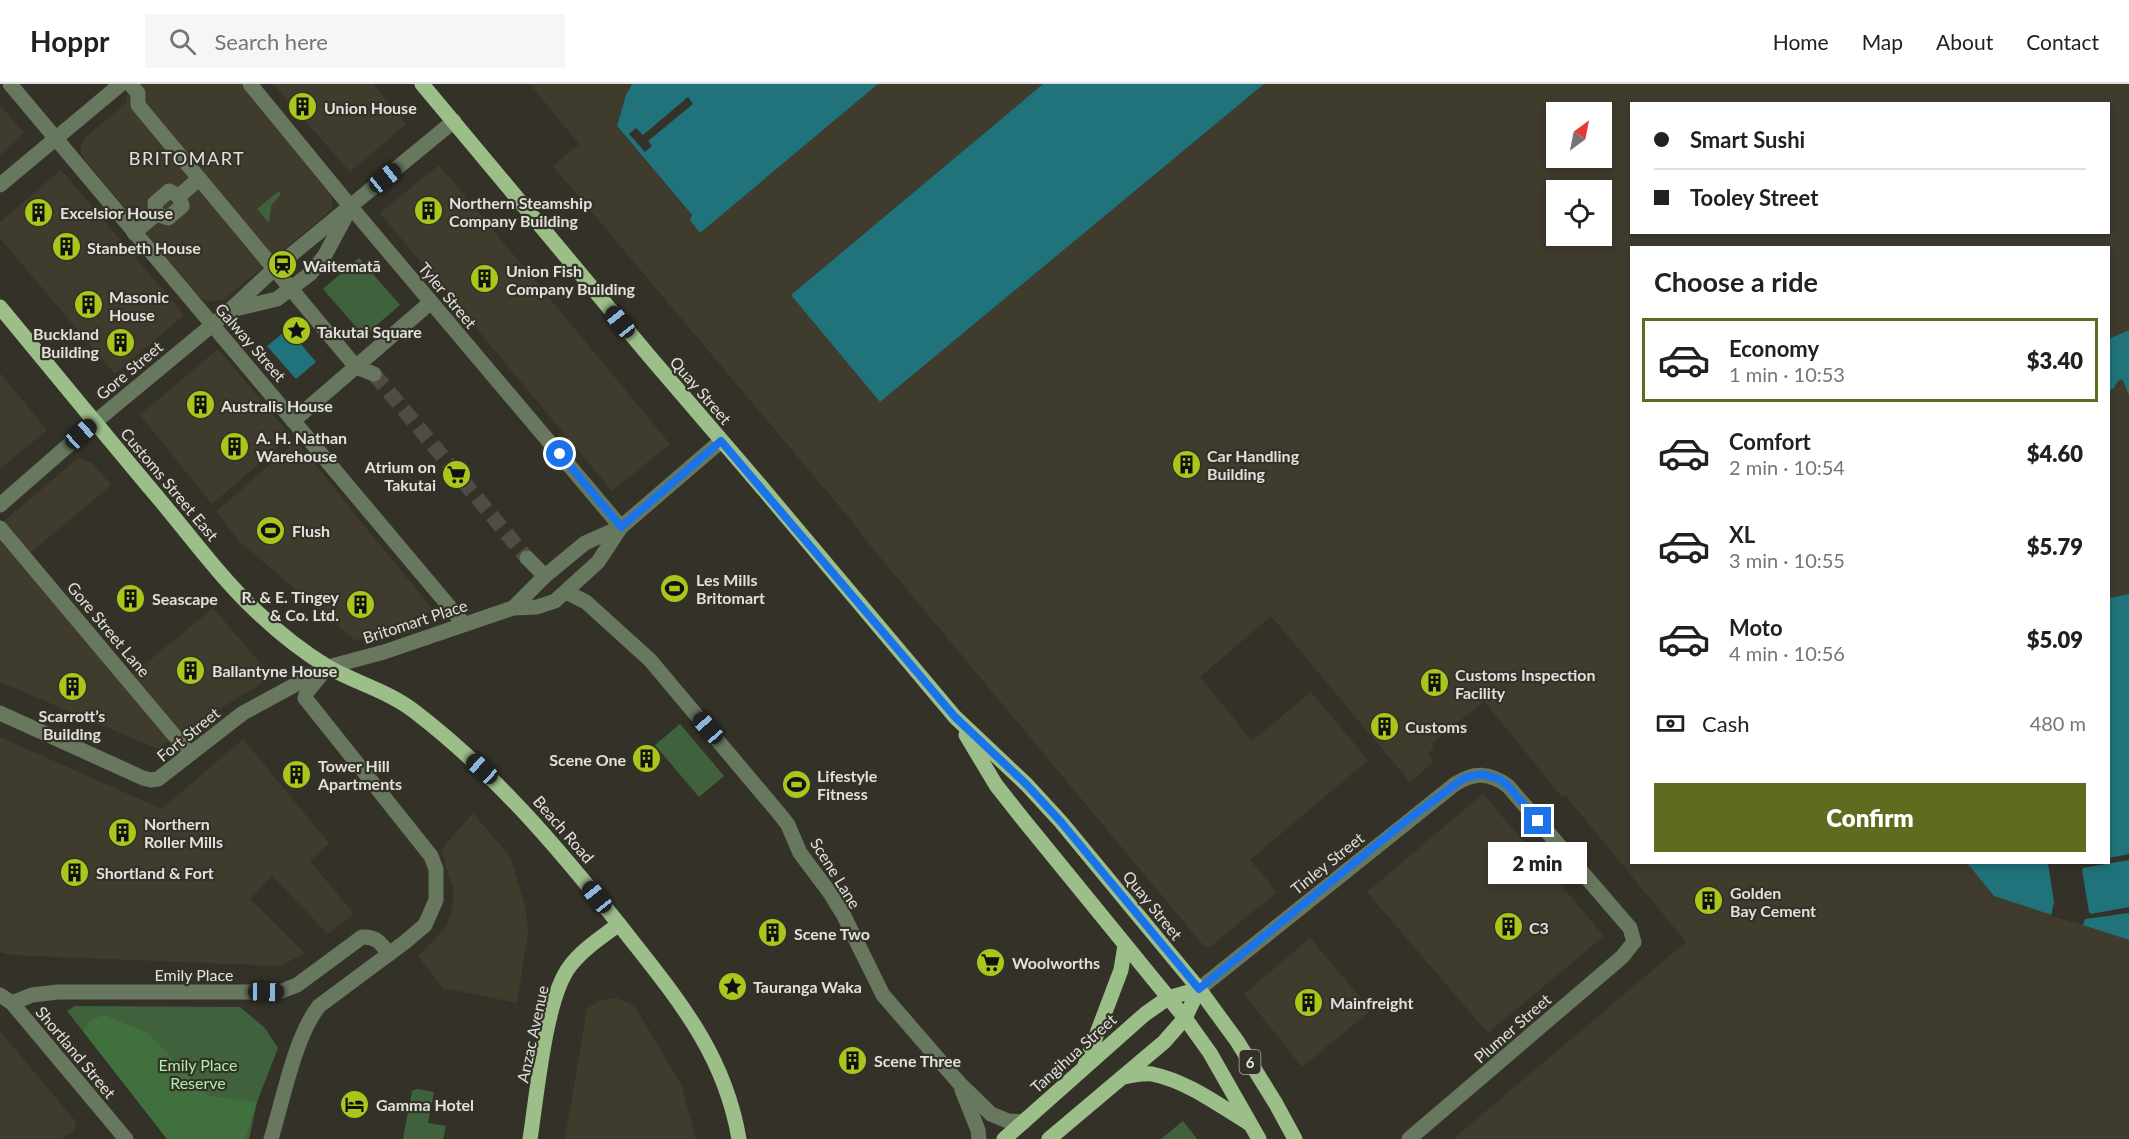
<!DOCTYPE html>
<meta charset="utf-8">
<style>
body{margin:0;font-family:Lato,sans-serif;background:#f6f6f6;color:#202124;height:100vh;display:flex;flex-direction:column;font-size:22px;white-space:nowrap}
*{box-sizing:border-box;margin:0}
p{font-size:20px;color:#757577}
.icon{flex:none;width:33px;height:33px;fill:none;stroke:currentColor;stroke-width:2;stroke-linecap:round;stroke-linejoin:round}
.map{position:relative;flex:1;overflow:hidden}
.details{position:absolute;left:1630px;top:162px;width:480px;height:618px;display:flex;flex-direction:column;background:#fff;border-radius:0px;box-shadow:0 3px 9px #0003}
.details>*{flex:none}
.guide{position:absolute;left:1630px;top:18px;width:480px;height:132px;border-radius:0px;box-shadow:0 3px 9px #0003;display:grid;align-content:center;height:132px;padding:0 24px;background:#fff}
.needle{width:39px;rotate:32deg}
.fabs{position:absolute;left:1546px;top:18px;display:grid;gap:12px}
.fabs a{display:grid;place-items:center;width:66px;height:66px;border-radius:0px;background:#fff;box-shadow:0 3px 9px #0003;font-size:30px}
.end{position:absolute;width:27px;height:27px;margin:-14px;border:8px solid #1a73e8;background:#fff;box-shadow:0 0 0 3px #fff}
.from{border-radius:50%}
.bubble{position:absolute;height:42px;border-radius:0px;background:#fff;box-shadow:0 3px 9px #0003;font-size:20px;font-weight:800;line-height:42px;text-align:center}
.car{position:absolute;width:18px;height:36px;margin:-18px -9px;border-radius:8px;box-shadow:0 0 4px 2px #0007;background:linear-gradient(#222 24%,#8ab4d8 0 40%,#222 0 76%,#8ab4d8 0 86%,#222 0)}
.guide b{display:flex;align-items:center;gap:21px;height:57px;font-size:22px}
.guide b+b{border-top:2px solid #e0e0e0}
.guide i{width:15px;height:15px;background:#202124}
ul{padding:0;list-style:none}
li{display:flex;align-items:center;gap:18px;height:84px;margin:0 12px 9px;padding:0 12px;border:3px solid transparent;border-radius:0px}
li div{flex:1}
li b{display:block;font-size:22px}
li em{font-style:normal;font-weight:800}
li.selected{border-color:#5e6c20}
li>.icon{width:54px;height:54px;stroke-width:1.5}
h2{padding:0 24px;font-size:27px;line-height:72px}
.pay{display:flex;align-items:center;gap:15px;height:66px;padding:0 24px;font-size:22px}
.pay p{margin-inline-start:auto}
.button{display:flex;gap:12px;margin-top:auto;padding:12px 24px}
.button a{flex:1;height:69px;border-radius:0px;background:#5e6c20;color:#fff;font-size:24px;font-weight:800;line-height:69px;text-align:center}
header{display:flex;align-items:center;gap:36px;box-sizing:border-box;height:84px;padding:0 30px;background:#fff;border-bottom:2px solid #e0e0e0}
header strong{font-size:28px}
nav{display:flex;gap:33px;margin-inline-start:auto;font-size:21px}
.search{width:420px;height:54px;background:#f6f6f6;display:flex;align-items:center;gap:15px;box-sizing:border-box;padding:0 21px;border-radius:0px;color:#757577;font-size:22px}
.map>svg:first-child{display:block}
.built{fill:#3f3c2e;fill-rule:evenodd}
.green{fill:#3f623d}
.forest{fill:#40703d}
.water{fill:#21737b}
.pier{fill:#343228}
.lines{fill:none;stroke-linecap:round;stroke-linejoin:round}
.minor-tunnel{stroke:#4e4c43;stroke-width:15;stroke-dasharray:15 8;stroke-linecap:butt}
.minor{stroke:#67785f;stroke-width:15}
.major{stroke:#9cbe89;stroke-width:15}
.route{stroke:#1a73e8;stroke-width:8}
.labels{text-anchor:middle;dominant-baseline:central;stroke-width:4.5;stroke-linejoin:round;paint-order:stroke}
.shield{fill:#343228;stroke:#adaca5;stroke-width:1.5}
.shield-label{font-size:15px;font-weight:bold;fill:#e1e0da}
.poi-label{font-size:16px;font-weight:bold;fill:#e1e0da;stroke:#343228;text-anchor:start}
.street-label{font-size:16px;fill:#e1e0da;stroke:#343228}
.park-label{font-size:16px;fill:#a9f0a3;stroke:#343228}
.neighbourhood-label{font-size:18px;letter-spacing:1.5px;fill:#e1e0da;stroke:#343228}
</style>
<header>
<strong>Hoppr</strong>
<div class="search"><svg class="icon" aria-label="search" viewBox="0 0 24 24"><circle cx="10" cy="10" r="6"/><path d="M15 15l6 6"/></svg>Search here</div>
<nav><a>Home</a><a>Map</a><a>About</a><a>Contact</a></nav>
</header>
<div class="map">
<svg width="2129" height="1055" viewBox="0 0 2129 1055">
<rect width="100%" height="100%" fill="#343228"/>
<g class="built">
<polygon points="139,0 241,0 332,113 332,123 324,132 223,216 207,217 199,213 81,71 81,63 86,53 126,19 127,12"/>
<polygon points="273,0 373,0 406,40 350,88"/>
<path d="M530 0H632L626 11 617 43 692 132 700 149 878 0H1043L791 211 880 318 1264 0H2129V246L2111 254 2109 257V164H1632V778L1967 779 1994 812 2129 856V1055H1453L1686 858 1565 711 1562 713 1484 617 1432 660 1434 664 1427 670 1434 678 1410 698 1271 532 1200 593 1252 657 1311 608 1368 676 1250 776 1277 808 1210 863 1204 862 860 449 861 448 553 82 579 60ZM1632 20H2109V148H1632ZM1557 28H1602V74H1557ZM1557 106H1602V152H1557Z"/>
<polygon points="0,21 24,49 0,71"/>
<polygon points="439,81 670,360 612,407 380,129"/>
<polygon points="61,86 184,231 115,290 0,154 0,138"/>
<polygon points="218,265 291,352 212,420 140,331"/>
<polygon points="0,289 47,346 0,385"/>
<polygon points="2122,295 2129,311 2129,510 2109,514 2109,306 2114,304 2117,298"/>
<polygon points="296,357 433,526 356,557 240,458 216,428"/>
<polygon points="82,375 92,379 111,401 29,470 3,438 76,376"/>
<polygon points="0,457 170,655 158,665 0,598"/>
<polygon points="213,524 272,593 182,648 133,590"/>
<polygon points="0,653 162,725 243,655 329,759 310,777 354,830 328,850 272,792 250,815 304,869 281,882 10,871 0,868"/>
<polygon points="1483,710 1604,852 1488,949 1367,808"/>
<polygon points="473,729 511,774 526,826 528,848 517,919 443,904 418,872 447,842 453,822 453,804 441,766"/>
<polygon points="1310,854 1371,926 1302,983 1244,910"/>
<polygon points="616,914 631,920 637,926 681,1000 696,1055 565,1055 587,924 601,916"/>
<polygon points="0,947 76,1038 75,1046 62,1055 0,1055"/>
</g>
<g class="green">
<polygon points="279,107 281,110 271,122 269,139 257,125"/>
<polygon points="359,174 400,221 364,252 323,205"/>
<polygon points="680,640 724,692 699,713 655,661"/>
<polygon points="75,922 240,923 265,944 278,964 257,1018 249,1055 167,1055 67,927"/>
<polygon points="417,1005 434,1008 428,1039 446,1042 443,1055 403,1055 412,1007"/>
<polygon points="1183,1037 1197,1055 1161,1055"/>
</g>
<polygon class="forest" points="104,931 148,949 208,1012 257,1018 245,1055 167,1055 83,947 92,935"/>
<g class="water">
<polygon points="632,0 878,0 700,149 690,136 692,131 617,42 626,11"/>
<polygon points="1043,0 1264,0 880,318 791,211"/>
<polygon points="288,245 316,278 296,295 267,262"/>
<polygon points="2129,246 2129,311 2122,295 2117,298 2114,304 2109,306 2109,257 2111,254"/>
<polygon points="2129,510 2129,856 1994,812 1967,779 2109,778 2109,514"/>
</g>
<g class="pier">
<polygon points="688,13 693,20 648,57 652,62 645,68 629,50 636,44 643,51"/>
<polygon points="2129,770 2129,776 2083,784 2082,786 2089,828 2091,830 2129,823 2129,829 2085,835 2083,841 2051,832 2054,818 2048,779 2109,778 2109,774"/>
</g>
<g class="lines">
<polyline class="minor-tunnel" points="374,290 527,474"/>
<g class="minor">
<polyline points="10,0 464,540"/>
<polyline points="130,0 138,9 138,21 356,283 374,290"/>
<polyline points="250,0 350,122 621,443"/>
<polyline points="0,101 121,0"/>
<polyline points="156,130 168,134 182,122 179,112"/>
<polyline points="134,149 156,130 155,119 169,107 179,112 199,95"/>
<polyline points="231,226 277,215 311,189 325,171 348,128"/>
<polyline points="293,337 431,218"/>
<polyline points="0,421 95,338 229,227 274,185 454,37"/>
<polyline points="0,444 190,670"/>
<polyline points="527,474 545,492"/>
<polyline points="566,508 586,518 650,576 782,733 788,741 800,769 830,809 843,830 883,911 960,1000 991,1030 1008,1037 1024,1038"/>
<polyline points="513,524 545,492 585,459 621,443 721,357"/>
<polyline points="0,629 143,694 151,696 158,695 243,629 328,583 384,568 513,524 537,523 555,517 598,478 621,443"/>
<path d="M1199 905 1455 700C1474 688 1489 688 1508 702L1630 844 1634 858 1622 873 1409 1055"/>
<polyline points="0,911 12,919 126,1055"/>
<path d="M12 919 32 911 58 908H279L297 901 362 853C376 852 381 859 389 870"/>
<polyline points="962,1006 978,1046 979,1055"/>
<path d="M271 1055C283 1016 295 952 319 922L405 858 425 841 436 816V785L431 772 305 614 307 608 321 591"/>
</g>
<g class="major">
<polyline points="422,0 650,273 759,400 955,633 1027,701 1061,738 1199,905 1237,957 1276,1020 1295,1055"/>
<path d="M0 223C53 287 106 352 160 416 191 453 221 494 256 527 278 548 303 568 328 583 356 599 388 607 414 627 495 689 559 765 622 844 675 912 724 967 739 1055"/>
<polyline points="966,651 996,701 1022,734 1185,934 1210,969 1259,1055"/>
<polyline points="1085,981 1121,886 1125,861"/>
<path d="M1124 993C1133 991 1143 989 1152 990 1187 997 1220 1022 1250 1040"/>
<path d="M530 1055C537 1012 545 914 570 882 583 865 602 853 619 840"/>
<polyline points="1004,1055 1145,930 1168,914 1199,905"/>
<polyline points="1049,1055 1164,958 1185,934 1199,905"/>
</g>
</g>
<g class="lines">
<polyline class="route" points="560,370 621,443 721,357 955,633 1027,701 1061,738 1199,905 1406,737 1464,694 1482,690 1499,695 1508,702 1538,737"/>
</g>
<defs>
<symbol id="building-disc" viewBox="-11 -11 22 22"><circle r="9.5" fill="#a9c71a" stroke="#343228"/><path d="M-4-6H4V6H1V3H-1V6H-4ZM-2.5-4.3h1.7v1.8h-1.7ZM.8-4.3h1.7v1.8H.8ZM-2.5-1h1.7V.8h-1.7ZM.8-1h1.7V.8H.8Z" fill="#111"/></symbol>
<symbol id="station-disc" viewBox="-11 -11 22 22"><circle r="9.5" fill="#a9c71a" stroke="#343228"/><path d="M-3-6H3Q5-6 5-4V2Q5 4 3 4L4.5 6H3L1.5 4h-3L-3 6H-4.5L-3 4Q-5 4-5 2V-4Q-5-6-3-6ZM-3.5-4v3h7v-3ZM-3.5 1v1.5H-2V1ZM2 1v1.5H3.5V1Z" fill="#111"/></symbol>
<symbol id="sight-disc" viewBox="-11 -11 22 22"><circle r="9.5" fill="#a9c71a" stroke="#343228"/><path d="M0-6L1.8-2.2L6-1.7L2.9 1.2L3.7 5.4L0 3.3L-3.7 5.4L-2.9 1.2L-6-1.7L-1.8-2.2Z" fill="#111"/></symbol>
<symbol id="supermarket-disc" viewBox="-11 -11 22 22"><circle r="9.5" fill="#a9c71a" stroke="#343228"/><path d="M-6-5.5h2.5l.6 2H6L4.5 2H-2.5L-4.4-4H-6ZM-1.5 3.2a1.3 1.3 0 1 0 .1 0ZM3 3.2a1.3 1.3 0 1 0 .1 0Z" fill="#111"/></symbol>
<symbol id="stadium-disc" viewBox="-11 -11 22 22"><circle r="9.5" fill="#a9c71a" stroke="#343228"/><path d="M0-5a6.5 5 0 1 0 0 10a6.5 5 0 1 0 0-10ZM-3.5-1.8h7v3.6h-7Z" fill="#111"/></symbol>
<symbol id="hotel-disc" viewBox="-11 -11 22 22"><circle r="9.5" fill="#a9c71a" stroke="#343228"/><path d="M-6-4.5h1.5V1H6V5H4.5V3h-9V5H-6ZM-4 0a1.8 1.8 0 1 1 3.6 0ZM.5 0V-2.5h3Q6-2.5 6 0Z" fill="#111"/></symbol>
</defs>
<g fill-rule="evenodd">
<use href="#building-disc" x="286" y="6" width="33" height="33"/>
<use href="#building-disc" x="412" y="110" width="33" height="33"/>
<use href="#building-disc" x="22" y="112" width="33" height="33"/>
<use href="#building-disc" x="50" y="146" width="33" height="33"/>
<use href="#station-disc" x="266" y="164" width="33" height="33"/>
<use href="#building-disc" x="468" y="178" width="33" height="33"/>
<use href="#building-disc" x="72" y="204" width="33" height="33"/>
<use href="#sight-disc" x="280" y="230" width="33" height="33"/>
<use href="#building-disc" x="104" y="242" width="33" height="33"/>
<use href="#building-disc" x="184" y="304" width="33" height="33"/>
<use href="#building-disc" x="218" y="346" width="33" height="33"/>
<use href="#building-disc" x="1170" y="364" width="33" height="33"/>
<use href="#supermarket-disc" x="440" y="374" width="33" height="33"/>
<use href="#stadium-disc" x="254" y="430" width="33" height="33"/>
<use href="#stadium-disc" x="658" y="488" width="33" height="33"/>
<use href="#building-disc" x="114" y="498" width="33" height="33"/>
<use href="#building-disc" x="344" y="504" width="33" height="33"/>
<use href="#building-disc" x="174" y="570" width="33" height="33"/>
<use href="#building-disc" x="1418" y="582" width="33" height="33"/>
<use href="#building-disc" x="56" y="586" width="33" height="33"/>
<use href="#building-disc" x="1368" y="626" width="33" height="33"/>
<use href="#building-disc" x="630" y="658" width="33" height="33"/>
<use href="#building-disc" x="280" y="674" width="33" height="33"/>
<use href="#stadium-disc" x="780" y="684" width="33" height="33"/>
<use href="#building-disc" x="106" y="732" width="33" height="33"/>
<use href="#building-disc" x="58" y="772" width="33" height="33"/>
<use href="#building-disc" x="1692" y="800" width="33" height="33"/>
<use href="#building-disc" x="1492" y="826" width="33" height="33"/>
<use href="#building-disc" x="756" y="832" width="33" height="33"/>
<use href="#supermarket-disc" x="974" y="862" width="33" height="33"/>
<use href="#sight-disc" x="716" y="886" width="33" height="33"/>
<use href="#building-disc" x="1292" y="902" width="33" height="33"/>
<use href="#building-disc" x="836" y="960" width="33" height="33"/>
<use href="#hotel-disc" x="338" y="1004" width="33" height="33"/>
</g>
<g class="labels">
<rect class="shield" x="1239.5" y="966" width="21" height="24" rx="4.5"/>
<g class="shield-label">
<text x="1250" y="978">6</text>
</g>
<g class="poi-label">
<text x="324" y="23">Union House</text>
<text x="449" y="118">Northern Steamship<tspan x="449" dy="18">Company Building</tspan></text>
<text x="60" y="128">Excelsior House</text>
<text x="87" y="163">Stanbeth House</text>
<text x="303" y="181">Waitematā</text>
<text x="506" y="186">Union Fish<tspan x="506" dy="18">Company Building</tspan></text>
<text x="109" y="212">Masonic<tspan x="109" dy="18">House</tspan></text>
<text x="317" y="247">Takutai Square</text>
<text x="99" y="249" text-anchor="end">Buckland<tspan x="99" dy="18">Building</tspan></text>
<text x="221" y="321">Australis House</text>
<text x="256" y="353">A. H. Nathan<tspan x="256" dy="18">Warehouse</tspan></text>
<text x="1207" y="371">Car Handling<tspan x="1207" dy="18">Building</tspan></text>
<text x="436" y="382" text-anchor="end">Atrium on<tspan x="436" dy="18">Takutai</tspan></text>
<text x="292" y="446">Flush</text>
<text x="696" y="495">Les Mills<tspan x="696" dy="18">Britomart</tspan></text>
<text x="339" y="512" text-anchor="end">R. &amp; E. Tingey<tspan x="339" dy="18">&amp; Co. Ltd.</tspan></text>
<text x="152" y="514">Seascape</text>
<text x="212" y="586">Ballantyne House</text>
<text x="1455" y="590">Customs Inspection<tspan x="1455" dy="18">Facility</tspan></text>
<text x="72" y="631" text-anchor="middle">Scarrott’s<tspan x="72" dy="18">Building</tspan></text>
<text x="1405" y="642">Customs</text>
<text x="626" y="675" text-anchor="end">Scene One</text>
<text x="318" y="681">Tower Hill<tspan x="318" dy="18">Apartments</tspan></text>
<text x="817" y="691">Lifestyle<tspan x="817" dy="18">Fitness</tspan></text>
<text x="144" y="739">Northern<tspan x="144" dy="18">Roller Mills</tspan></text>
<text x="96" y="788">Shortland &amp; Fort</text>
<text x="1730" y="808">Golden<tspan x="1730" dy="18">Bay Cement</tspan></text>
<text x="1529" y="843">C3</text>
<text x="794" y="849">Scene Two</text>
<text x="1012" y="878">Woolworths</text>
<text x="753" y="902">Tauranga Waka</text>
<text x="1330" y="918">Mainfreight</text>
<text x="874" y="976">Scene Three</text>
<text x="376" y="1020">Gamma Hotel</text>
</g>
<g class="street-label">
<text transform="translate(448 211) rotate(50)">Tyler Street</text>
<text transform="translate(251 258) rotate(49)">Galway Street</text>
<text transform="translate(129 286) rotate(-40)">Gore Street</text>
<text transform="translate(701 306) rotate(49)">Quay Street</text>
<text transform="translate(170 400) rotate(50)">Customs Street East</text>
<text transform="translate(415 537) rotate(-18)">Britomart Place</text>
<text transform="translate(109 545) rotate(50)">Gore Street Lane</text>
<text transform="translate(188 650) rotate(-39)">Fort Street</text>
<text transform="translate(564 745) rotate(49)">Beach Road</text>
<text transform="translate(1327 779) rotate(-39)">Tinley Street</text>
<text transform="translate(836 789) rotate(58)">Scene Lane</text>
<text transform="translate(1153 821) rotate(51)">Quay Street</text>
<text x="194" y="890">Emily Place</text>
<text transform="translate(1512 944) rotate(-41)">Plumer Street</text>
<text transform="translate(532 950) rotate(-78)">Anzac Avenue</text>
<text transform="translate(76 968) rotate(50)">Shortland Street</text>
<text transform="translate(1073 969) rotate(-42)">Tangihua Street</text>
</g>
<g class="park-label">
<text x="198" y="980">Emily Place<tspan x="198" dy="18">Reserve</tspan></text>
</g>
<g class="neighbourhood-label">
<text x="187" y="74">BRITOMART</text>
</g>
</g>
</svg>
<div class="fabs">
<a><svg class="needle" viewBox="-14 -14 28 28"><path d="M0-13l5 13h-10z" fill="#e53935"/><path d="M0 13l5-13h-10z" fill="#757577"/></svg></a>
<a><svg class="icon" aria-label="locate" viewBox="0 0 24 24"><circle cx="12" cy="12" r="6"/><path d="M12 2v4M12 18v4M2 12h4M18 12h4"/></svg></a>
</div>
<i class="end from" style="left:560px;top:370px"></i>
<i class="end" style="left:1538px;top:737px"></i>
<div class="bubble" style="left:1488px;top:758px;width:99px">2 min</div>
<i class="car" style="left:385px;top:94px;rotate:51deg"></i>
<i class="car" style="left:620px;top:238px;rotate:321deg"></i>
<i class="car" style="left:81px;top:350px;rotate:48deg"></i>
<i class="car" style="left:708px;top:644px;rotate:319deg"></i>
<i class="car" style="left:482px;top:685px;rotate:312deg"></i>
<i class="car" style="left:597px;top:813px;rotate:321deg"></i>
<i class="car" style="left:266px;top:908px;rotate:91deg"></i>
<div class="guide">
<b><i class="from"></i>Smart Sushi</b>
<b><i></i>Tooley Street</b>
</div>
<section class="details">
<h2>Choose a ride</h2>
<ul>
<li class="selected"><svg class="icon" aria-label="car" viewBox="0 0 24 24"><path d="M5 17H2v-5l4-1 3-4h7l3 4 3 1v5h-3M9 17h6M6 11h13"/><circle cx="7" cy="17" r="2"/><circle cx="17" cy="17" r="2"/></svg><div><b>Economy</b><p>1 min · 10:53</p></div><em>$3.40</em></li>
<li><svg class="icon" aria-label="car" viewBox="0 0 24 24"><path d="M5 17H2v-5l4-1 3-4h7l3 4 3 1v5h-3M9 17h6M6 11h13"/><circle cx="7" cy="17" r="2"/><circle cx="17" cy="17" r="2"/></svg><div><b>Comfort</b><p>2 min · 10:54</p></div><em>$4.60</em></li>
<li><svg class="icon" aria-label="car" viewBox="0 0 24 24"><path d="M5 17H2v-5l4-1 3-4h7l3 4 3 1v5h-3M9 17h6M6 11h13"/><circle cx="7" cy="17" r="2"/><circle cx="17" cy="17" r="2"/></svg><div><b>XL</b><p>3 min · 10:55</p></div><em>$5.79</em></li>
<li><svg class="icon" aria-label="car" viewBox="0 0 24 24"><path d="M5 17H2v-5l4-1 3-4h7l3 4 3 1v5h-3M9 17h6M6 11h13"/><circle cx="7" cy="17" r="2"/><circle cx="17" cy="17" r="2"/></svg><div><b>Moto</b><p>4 min · 10:56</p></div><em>$5.09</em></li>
</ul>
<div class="pay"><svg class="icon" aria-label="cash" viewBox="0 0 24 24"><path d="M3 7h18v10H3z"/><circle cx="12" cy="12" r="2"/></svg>Cash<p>480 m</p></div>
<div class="button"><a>Confirm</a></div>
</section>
</div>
